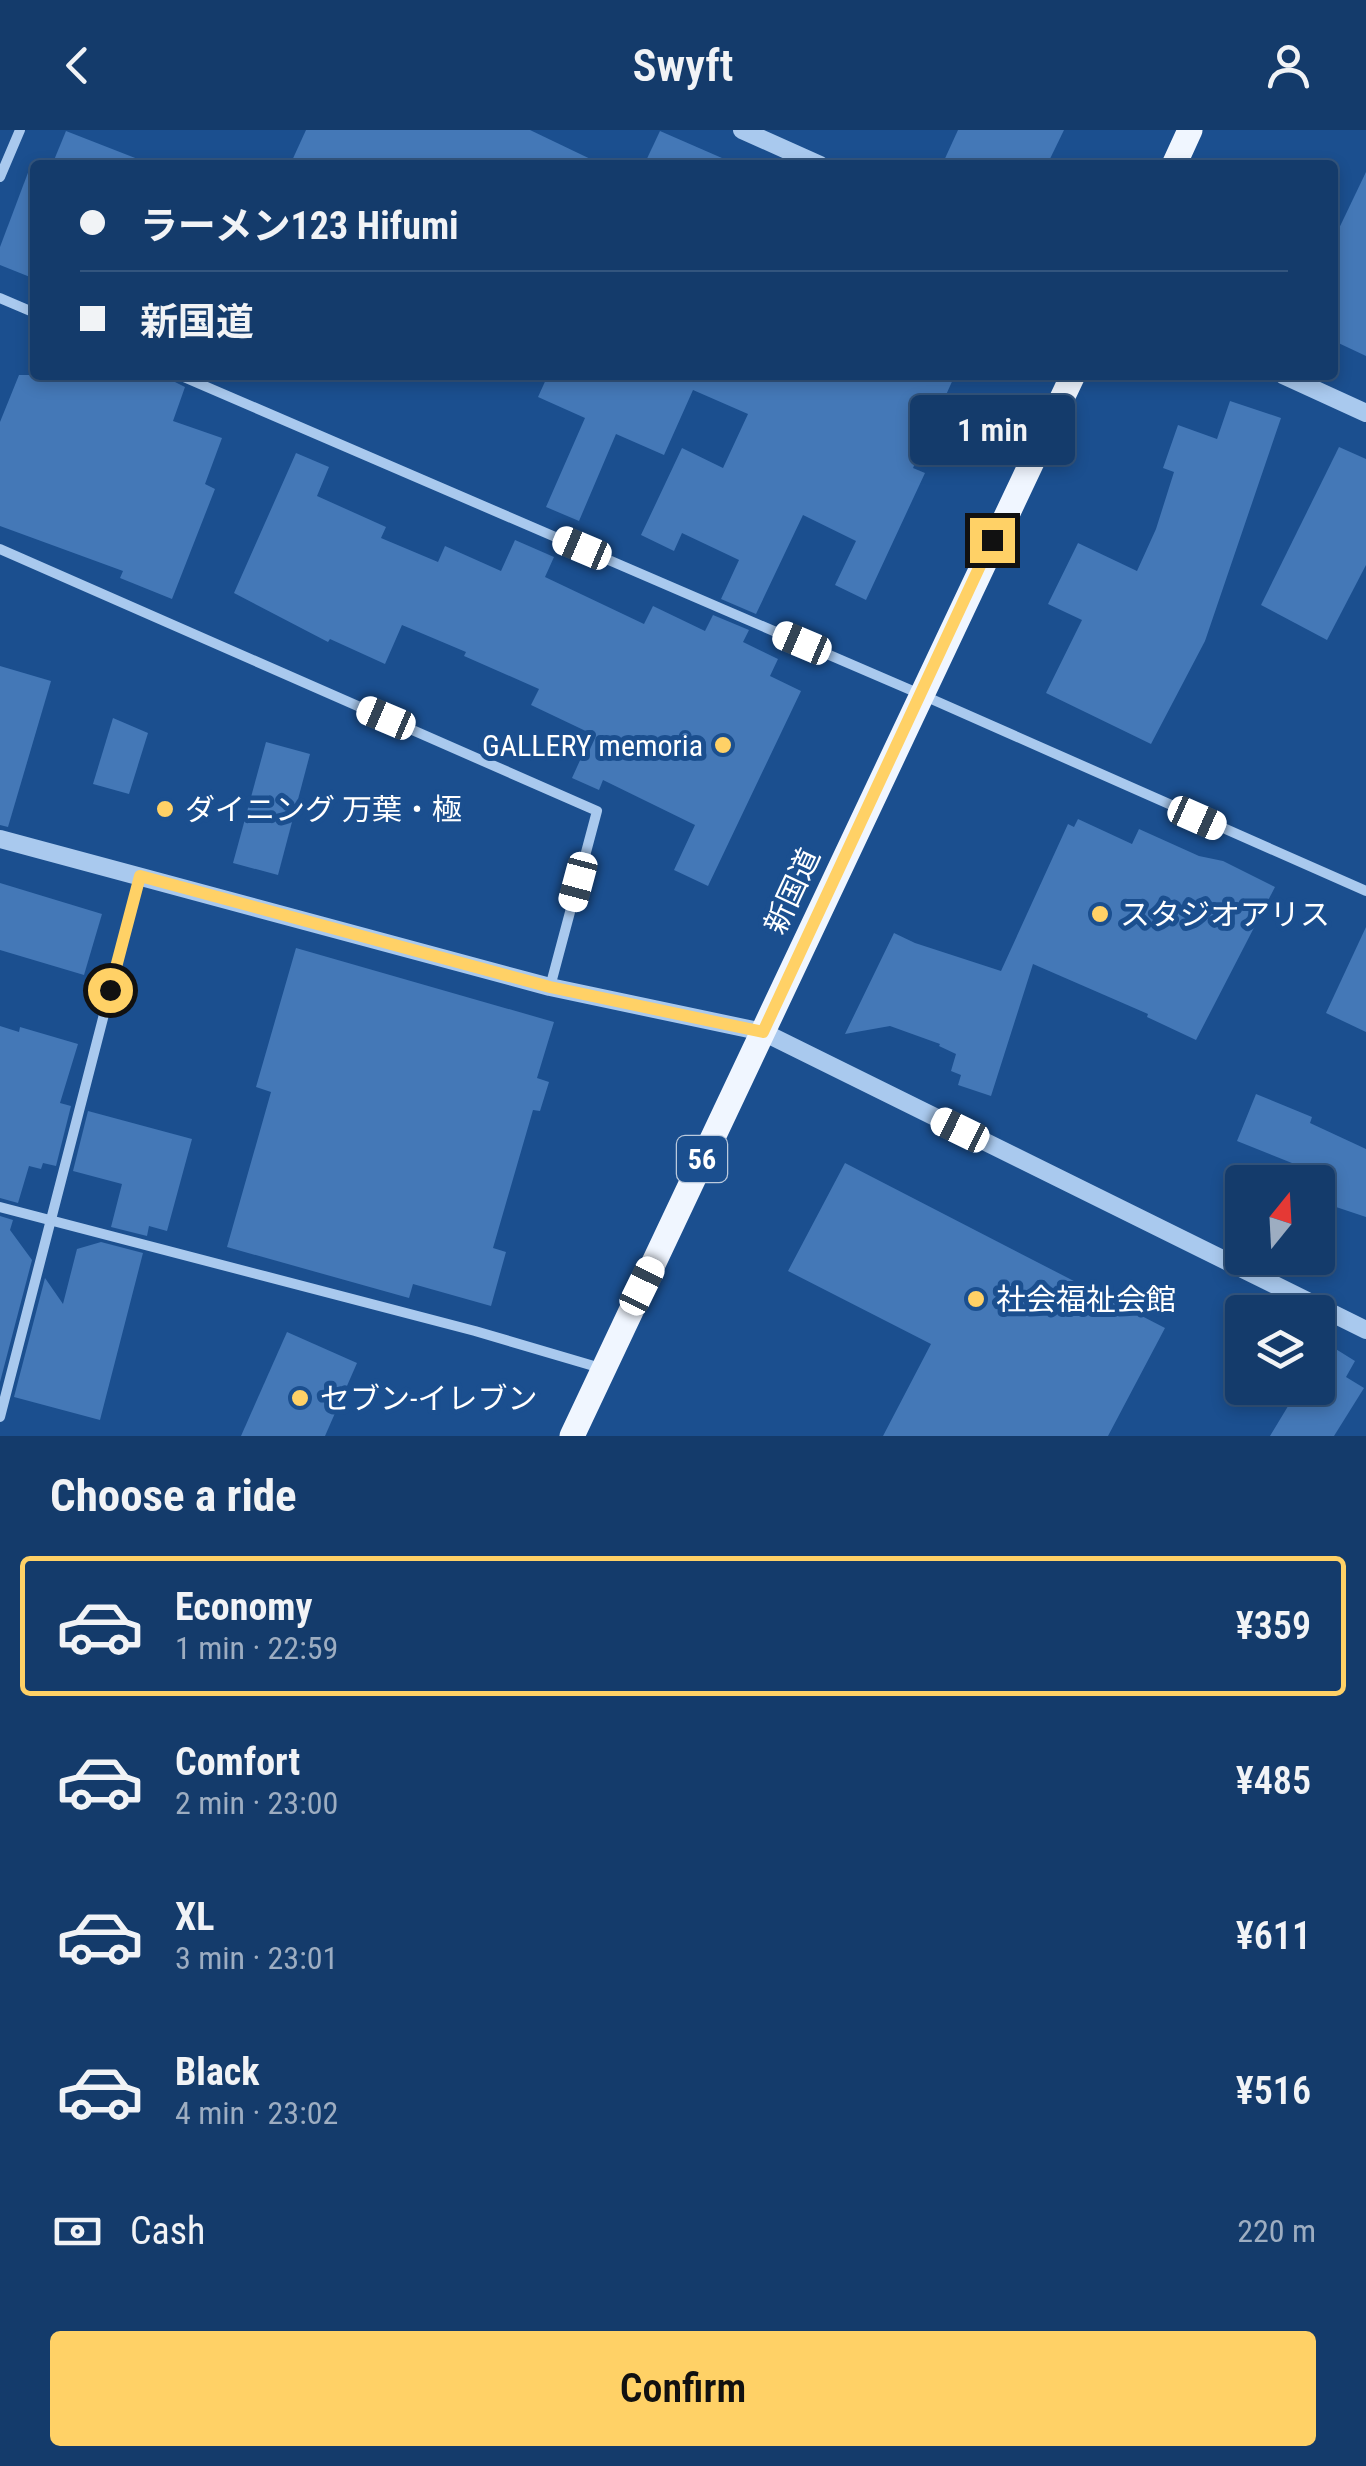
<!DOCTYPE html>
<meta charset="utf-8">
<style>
body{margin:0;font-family:"Roboto Condensed","Noto Sans JP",sans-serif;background:#1d4271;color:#f1f3f6;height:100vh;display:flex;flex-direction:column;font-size:38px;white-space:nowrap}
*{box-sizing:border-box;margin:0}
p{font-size:32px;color:#9dadc1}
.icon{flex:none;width:55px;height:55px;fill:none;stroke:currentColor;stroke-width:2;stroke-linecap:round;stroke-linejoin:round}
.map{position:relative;height:1306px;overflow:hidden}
.panel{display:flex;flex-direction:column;background:#143b6b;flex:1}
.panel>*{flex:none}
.banner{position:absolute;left:30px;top:30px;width:1308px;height:220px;border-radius:10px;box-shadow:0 5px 15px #0003,0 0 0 2px #33557e;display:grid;align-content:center;height:220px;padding:0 50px;background:#143b6b}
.needle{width:65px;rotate:18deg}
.tools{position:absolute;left:1225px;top:1035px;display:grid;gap:20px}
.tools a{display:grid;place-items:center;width:110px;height:110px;border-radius:10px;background:#143b6b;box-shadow:0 5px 15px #0003,0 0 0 2px #33557e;font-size:50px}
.end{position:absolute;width:45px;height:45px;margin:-22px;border:12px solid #ffd166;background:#111;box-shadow:0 0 0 5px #111}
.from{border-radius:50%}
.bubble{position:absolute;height:70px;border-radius:10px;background:#143b6b;box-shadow:0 5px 15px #0003,0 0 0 2px #33557e;font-size:32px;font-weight:600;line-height:70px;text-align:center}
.car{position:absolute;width:30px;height:60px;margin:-30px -15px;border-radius:12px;box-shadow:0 0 8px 2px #0007;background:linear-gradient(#fff 24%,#345 0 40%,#fff 0 76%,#345 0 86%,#fff 0)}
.banner b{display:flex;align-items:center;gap:35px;height:95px;font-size:38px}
.banner b+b{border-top:2px solid #33557e}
.banner i{width:25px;height:25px;background:#f1f3f6}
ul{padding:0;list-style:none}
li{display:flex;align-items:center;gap:30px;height:140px;margin:0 20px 15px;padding:0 30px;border:5px solid transparent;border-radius:10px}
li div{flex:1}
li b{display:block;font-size:38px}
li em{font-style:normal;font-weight:600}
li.active{border-color:#ffd166}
li>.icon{width:90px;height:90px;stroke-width:1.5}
h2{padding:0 50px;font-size:45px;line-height:120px}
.pay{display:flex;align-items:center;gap:25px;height:110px;padding:0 50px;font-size:38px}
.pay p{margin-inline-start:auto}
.cta{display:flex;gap:20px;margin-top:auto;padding:20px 50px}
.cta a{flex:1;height:115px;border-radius:10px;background:#ffd166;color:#111;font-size:40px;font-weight:600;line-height:115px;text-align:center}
header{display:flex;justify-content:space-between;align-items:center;height:130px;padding:0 50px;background:#143b6b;font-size:45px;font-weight:600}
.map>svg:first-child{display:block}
.building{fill:#4478b7}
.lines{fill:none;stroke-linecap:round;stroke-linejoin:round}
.minor{stroke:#a9c9ee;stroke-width:10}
.tertiary{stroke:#a9c9ee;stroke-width:18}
.primary{stroke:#f0f6ff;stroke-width:25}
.route{stroke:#ffd166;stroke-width:12}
.poi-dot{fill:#ffd166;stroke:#1b4f8f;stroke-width:4}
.labels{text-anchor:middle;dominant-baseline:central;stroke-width:10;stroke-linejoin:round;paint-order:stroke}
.shield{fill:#1b4f8f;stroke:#bbcadd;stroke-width:2.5}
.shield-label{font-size:28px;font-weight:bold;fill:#fff}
.poi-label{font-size:30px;fill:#fff;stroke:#1b4f8f;text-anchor:start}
.street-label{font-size:30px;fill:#fff;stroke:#1b4f8f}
</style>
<header><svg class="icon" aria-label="back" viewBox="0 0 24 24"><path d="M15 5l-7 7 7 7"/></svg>Swyft<svg class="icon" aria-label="person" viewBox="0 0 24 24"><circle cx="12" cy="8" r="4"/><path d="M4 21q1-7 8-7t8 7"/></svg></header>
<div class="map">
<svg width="1366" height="1306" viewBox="0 0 1366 1306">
<rect width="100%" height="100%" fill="#1b4f8f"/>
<g class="building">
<polygon points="306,0 530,0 603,35 290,35"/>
<polygon points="958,0 1064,0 1047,35 942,35"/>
<polygon points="66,1 148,33 147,35 52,35"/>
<polygon points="660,1 738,35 644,35"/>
<polygon points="32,32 35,33 35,149 0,135 0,117"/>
<polygon points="1366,42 1366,226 1332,210 1332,113"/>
<polygon points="19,245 170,245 173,251 185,257 173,291 222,308 205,354 215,359 172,469 120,448 123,441 0,396 0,292"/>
<polygon points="548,245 955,245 913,338 925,343 866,470 835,455 856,411 803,385 756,484 721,469 739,430 682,403 674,421 641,405 682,318 723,338 748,284 693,260 664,325 616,304 579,391 546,377 585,288 538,267"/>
<polygon points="1230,271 1281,288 1205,511 1151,614 1046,563 1082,490 1048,474 1078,413 1137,441 1156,399 1174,342 1163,338 1178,295 1217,309"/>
<polygon points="1339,317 1366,329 1366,435 1327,510 1261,475"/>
<polygon points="296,323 329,337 317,366 386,397 381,408 438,432 445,416 501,441 515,410 554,427 545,447 644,494 653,476 705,501 713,485 749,500 743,512 778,529 770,546 801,561 708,756 674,740 695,695 603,650 599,660 572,648 592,604 531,575 539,559 464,526 466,522 402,495 385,534 330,509 328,512 234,463"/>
<polygon points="0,536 51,551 8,697 0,695"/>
<polygon points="113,588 148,603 129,664 93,654"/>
<polygon points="266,612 310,624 278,745 233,733"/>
<polygon points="1078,689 1132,714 1139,699 1199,726 1223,731 1275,757 1196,910 1147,887 1148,884 1033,834 991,966 958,955 961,945 951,941 956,924 939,916 940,914 890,896 845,904 894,803 915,813 1001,841 1068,694 1074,697"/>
<polygon points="0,753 102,784 84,845 0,820"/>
<polygon points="1366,797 1366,902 1326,883"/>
<polygon points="296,818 554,892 537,948 549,952 540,981 533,980 493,1118 506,1122 491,1176 413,1154 409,1168 227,1117 271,962 256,957"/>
<polygon points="0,896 19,902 20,897 78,914 60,973 71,976 56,1036 43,1033 41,1039 29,1036 18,1073 0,1068"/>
<polygon points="1256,964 1312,987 1310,993 1366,1019 1366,1087 1318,1071 1318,1052 1306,1052 1312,1041 1237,1011"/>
<polygon points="88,981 192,1009 167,1101 149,1096 147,1106 111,1097 122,1054 73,1041"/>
<polygon points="845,1033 1165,1198 1108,1306 883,1306 931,1214 788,1141"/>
<polygon points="0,1086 13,1090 10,1100 32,1130 0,1252"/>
<polygon points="101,1112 143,1123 100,1290 14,1267 45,1148 63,1174 77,1119"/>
<polygon points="287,1202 357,1233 325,1306 241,1306"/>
<polygon points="1318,1208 1355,1231 1346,1247 1364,1258 1334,1306 1270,1306 1299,1258 1318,1258"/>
</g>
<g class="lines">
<g class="minor">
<polyline points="0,47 20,0"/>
<polyline points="0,168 35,183"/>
<polyline points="179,245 920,564 1366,761"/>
<polyline points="0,419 597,681 550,857"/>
<polyline points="0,1077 475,1201 604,1239"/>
<polyline points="0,1287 140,745"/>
</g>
<g class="tertiary">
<polyline points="742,0 820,35"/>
<polyline points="1283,245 1366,283"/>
<polyline points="0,709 550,857 763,902 1366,1200"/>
</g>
<g class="primary">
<polyline points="1174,35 1190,0"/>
<polyline points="572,1306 1073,245"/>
</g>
</g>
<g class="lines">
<polyline class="route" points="110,860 140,746 550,857 763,902 992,410"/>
</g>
<g class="poi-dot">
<circle cx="723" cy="615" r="10"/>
<circle cx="165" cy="679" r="10"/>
<circle cx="1100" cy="784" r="10"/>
<circle cx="976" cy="1169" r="10"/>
<circle cx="300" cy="1268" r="10"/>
</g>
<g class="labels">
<rect class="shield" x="677" y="1006" width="50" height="46" rx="8"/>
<g class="shield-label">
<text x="702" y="1029">56</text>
</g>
<g class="poi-label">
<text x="703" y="615" text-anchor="end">GALLERY memoria</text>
<text x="185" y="679">ダイニング 万葉・極</text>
<text x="1120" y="784">スタジオアリス</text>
<text x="996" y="1169">社会福祉会館</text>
<text x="320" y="1268">セブン-イレブン</text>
</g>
<g class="street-label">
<text transform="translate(792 761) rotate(-65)">新国道</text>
</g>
</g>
</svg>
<div class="tools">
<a><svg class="needle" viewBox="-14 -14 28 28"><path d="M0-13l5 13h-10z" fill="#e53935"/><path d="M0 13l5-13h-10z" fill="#9dadc1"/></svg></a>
<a><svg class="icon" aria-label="layers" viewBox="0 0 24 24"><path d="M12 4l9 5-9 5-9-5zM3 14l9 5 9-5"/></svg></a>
</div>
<i class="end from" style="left:110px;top:860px"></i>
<i class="end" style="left:992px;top:410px"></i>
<div class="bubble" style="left:910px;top:265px;width:165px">1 min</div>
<i class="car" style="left:582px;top:418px;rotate:293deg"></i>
<i class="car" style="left:802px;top:513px;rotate:293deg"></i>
<i class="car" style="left:386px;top:588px;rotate:293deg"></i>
<i class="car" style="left:1197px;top:688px;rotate:114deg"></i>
<i class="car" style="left:578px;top:752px;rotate:195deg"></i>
<i class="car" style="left:960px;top:1000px;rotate:296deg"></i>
<i class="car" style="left:642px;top:1156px;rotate:26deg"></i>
<div class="banner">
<b><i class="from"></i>ラーメン123 Hifumi</b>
<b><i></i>新国道</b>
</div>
</div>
<section class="panel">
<h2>Choose a ride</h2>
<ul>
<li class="active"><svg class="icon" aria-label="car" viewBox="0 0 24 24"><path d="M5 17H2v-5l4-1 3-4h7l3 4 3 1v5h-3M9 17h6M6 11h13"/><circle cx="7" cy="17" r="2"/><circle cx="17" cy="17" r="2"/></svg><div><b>Economy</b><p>1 min · 22:59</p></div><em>¥359</em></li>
<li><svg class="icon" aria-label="car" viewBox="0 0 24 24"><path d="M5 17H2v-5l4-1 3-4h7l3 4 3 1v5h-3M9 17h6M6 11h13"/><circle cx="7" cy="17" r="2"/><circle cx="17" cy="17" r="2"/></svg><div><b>Comfort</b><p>2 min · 23:00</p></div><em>¥485</em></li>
<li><svg class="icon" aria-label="car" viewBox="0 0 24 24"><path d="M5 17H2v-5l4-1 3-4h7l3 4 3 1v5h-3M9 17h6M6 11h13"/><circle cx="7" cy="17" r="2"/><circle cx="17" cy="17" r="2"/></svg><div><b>XL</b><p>3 min · 23:01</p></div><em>¥611</em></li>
<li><svg class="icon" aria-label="car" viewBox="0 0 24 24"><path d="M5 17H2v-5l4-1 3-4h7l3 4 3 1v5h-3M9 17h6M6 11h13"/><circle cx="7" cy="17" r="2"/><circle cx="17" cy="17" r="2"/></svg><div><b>Black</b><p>4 min · 23:02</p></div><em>¥516</em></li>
</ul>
<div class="pay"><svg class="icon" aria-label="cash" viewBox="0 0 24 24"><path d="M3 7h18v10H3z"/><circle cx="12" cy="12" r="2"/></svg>Cash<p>220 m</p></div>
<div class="cta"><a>Confirm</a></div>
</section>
